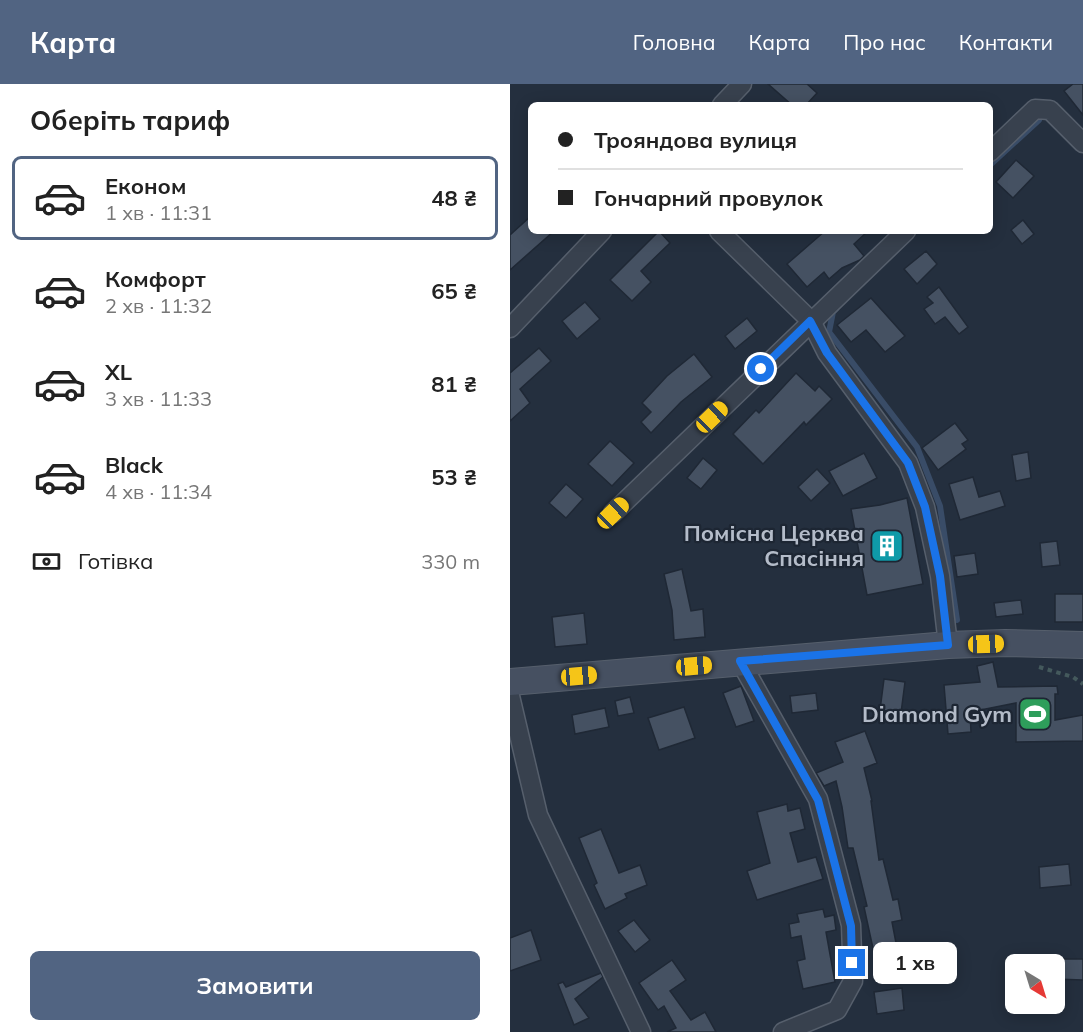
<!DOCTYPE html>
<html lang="uk">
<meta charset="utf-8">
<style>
body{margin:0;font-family:Mulish,sans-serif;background:#f2f2f2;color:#222;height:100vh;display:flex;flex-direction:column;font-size:22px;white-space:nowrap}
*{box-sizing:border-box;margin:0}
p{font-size:20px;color:#767676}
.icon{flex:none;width:33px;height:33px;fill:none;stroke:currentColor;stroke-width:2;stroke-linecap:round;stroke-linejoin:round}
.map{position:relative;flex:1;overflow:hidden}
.drawer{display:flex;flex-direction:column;background:#fff;width:510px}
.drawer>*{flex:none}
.top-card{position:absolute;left:18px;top:18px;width:465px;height:132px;border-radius:9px;box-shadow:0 3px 15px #0003;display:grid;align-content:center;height:132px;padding:0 30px;background:#fff}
.needle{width:39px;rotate:142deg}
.fabs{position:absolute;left:495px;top:870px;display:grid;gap:12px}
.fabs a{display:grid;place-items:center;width:60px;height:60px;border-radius:9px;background:#fff;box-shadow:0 3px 15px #0003;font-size:30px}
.end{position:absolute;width:27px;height:27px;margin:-14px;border:8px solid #1a73e8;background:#fff;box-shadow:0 0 0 3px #fff}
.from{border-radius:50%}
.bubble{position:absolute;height:42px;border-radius:9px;background:#fff;box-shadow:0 3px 15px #0003;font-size:20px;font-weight:700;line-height:42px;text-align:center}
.car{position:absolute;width:18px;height:36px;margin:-18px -9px;border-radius:8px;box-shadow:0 0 4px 2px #0007;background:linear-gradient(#f5c518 24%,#345 0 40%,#f5c518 0 76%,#345 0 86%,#f5c518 0)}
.top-card b{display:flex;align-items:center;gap:21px;height:57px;font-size:22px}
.top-card b+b{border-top:2px solid #e0e0e0}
.top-card i{width:15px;height:15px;background:#222}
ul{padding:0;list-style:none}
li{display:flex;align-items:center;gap:18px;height:84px;margin:0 12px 9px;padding:0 18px;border:3px solid transparent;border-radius:9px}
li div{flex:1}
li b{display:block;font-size:22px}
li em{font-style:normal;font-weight:700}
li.active{border-color:#516482}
li>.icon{width:54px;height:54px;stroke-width:1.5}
h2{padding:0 30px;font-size:27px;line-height:72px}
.pay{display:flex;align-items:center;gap:15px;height:66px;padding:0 30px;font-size:22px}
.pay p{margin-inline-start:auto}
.action{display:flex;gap:12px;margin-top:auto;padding:12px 30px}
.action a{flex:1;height:69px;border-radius:9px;background:#516482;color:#fff;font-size:24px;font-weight:700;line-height:69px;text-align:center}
header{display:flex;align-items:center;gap:36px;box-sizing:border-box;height:84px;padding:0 30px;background:#516482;color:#fff}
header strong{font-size:28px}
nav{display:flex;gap:33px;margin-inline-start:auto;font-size:21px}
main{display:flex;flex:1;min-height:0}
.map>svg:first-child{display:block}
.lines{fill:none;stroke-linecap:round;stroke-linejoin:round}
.stream{stroke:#394c67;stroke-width:6}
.building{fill:#455162;stroke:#1f2835;stroke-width:1.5}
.street-casing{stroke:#565f6c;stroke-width:21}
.secondary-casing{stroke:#565f6c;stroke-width:28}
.path{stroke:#44595c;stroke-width:4;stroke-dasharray:4.5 4.5;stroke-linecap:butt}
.street{stroke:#38414e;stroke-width:18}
.secondary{stroke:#465061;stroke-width:26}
.route{stroke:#1a73e8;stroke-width:8}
.labels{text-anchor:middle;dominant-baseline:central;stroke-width:4.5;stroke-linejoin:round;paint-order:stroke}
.poi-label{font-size:22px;font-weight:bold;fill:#b4bcc9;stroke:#1d2633;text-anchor:end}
</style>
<header>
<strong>Карта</strong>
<nav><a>Головна</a><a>Карта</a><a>Про нас</a><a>Контакти</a></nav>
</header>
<main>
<section class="drawer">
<h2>Оберіть тариф</h2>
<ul>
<li class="active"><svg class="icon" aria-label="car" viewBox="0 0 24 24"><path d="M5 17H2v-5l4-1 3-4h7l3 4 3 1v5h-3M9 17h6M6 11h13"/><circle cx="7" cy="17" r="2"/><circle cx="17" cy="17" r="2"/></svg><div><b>Економ</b><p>1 хв · 11:31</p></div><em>48 ₴</em></li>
<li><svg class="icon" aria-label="car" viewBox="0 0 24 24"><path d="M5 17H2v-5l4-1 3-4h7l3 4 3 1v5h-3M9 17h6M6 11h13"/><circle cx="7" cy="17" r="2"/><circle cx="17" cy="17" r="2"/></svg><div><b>Комфорт</b><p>2 хв · 11:32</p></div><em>65 ₴</em></li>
<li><svg class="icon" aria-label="car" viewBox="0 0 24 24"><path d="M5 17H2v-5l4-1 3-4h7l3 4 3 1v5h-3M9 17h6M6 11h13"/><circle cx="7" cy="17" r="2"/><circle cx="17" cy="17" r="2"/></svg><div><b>XL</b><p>3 хв · 11:33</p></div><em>81 ₴</em></li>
<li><svg class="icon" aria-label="car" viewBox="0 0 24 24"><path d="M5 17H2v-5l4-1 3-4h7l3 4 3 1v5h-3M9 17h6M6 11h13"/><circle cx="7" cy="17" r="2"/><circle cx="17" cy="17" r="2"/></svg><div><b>Black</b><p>4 хв · 11:34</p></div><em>53 ₴</em></li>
</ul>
<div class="pay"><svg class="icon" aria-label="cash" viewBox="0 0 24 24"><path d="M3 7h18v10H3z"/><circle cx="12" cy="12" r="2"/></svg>Готівка<p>330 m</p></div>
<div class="action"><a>Замовити</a></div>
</section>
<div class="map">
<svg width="573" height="948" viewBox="0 0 573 948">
<rect width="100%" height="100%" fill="#242f3e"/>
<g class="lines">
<g class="stream">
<polyline points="480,81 529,36"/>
<polyline points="326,225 323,228 319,248 407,363 430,422 447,536"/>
</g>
</g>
<g class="building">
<polygon points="258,0 297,0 307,9 296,21 282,21"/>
<polygon points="563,0 573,0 573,31 554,7"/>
<polygon points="506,76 524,92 503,114 486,98"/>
<polygon points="21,132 21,147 44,147 0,186 0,151"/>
<polygon points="513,136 524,150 512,160 501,146"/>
<polygon points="149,147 160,159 131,187 141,198 122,217 100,196"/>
<polygon points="315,147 358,147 344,160 354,172 350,176 332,184 319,195 314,188 297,203 277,180"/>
<polygon points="416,167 427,180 407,200 394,185"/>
<polygon points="429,203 458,243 449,250 435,233 425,240 414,225 423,219 417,213"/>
<polygon points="361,214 395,252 375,268 356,246 341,258 327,241"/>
<polygon points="75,218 90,235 67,255 52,237"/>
<polygon points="237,234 247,247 225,265 215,252"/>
<polygon points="29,264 41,277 10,305 20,319 0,337 0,289"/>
<polygon points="184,270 202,293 171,318 141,349 131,338 141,328 132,319 157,292"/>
<polygon points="286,289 305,307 309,302 322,315 296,341 294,338 253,380 223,350 246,326 249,329"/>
<polygon points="445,339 458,356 452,360 456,365 428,386 412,364"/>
<polygon points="100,357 124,379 102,402 78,380"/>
<polygon points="518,368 521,394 506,397 502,371"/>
<polygon points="354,369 367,394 333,412 319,387"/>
<polygon points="193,374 207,386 191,405 177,394"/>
<polygon points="307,385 320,399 301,417 288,403"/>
<polygon points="463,393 469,413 490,407 495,422 450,436 439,400"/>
<polygon points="56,400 73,415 56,434 39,419"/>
<polygon points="397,414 413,500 357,511 341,425 370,421"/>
<polygon points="547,457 550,481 532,483 530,459"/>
<polygon points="465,469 468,490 447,493 444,472"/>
<polygon points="172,485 181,527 193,525 195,553 164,556 162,526 154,490"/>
<rect x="545" y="510" width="28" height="28"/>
<polygon points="511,516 513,530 486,533 484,519"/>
<polygon points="74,529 77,560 45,563 42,533"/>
<polygon points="483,578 488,603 547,602 548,610 545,610 545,636 573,631 573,657 506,658 506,619 460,628 461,648 438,650 434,601 470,598 467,582"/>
<polygon points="374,595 395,598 391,629 370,626"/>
<polygon points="231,602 244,637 226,643 213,609"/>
<polygon points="306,609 308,626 282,629 280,612"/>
<polygon points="120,613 124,629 108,632 105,617"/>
<polygon points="174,623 185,654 149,666 138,634"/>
<polygon points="95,624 99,643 65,650 62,631"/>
<polygon points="355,647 367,679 354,684 362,717 361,717 369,776 373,775 383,816 388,815 392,836 382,838 387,864 364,869 354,823 357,822 343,764 338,764 332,723 326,697 314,702 306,689 333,678 325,658"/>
<polygon points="277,720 278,727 290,724 295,745 280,749 288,778 306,773 313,795 247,816 237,787 260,779 247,728"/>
<polygon points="91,745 109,789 130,781 137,801 115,810 117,814 95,825 84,801 87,799 69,754"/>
<polygon points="559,780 561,801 530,804 529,783"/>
<polygon points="313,825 315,833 324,831 326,846 316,848 325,898 293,905 287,877 295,875 291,852 281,854 279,840 289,838 287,830"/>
<polygon points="124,836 140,856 125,868 108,847"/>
<polygon points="21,846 31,876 0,887 0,854"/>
<polygon points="544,875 573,875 573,896 544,895"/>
<polygon points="162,876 176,896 160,907 181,936 195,928 206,948 157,948 166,944 154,922 148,926 129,899"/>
<polygon points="91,889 93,893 65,915 79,934 64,941 48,900 53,898 56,903"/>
<polygon points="392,904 394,926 367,930 364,908"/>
</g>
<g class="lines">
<defs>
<g id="street">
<polyline points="212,21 232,0"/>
<polyline points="480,68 525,25 540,26 573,59"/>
<polyline points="209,147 301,237 317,269 398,379 415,423 430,492 438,561"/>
<polyline points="0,244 92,147"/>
<polyline points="103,429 396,147"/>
<polyline points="230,577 308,715 341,841 343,897 327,926 273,948"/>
<polyline points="0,612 28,731 131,948"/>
</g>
<polyline id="secondary" points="0,598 438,561 495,559 573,561"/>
</defs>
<use href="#street" class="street-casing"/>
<use href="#secondary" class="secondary-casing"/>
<polyline class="path" points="529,583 563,593 573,600"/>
<use href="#street" class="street"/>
<use href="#secondary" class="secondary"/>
</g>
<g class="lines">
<polyline class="route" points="251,285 300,237 317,269 398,379 415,423 430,492 438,561 230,577 308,716 341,842 342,879"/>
</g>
<defs>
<symbol id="building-square" viewBox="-11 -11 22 22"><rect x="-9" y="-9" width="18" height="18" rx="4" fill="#0f9aa8" stroke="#1d2633"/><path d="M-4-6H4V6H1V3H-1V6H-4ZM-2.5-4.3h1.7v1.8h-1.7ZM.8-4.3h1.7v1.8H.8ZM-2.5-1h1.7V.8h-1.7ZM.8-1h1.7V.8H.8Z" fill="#fff"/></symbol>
<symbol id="stadium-square" viewBox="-11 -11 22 22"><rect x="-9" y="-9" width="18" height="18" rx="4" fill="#2e9e5b" stroke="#1d2633"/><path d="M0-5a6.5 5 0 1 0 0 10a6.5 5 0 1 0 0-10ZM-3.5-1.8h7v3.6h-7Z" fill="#fff"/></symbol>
</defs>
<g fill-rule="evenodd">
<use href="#building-square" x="358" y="443" width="38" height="38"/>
<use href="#stadium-square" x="506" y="611" width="38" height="38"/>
</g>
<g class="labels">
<g class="poi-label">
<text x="354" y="449">Помісна Церква<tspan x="354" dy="25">Спасіння</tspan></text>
<text x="502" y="630">Diamond Gym</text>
</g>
</g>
</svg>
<div class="fabs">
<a><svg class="needle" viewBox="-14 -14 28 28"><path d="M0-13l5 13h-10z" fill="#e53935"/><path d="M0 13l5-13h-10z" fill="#767676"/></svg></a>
</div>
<i class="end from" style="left:251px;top:285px"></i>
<i class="end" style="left:342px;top:879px"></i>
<div class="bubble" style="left:363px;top:858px;width:84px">1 хв</div>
<i class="car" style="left:202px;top:333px;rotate:46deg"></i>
<i class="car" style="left:103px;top:429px;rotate:46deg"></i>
<i class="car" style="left:476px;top:560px;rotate:88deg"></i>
<i class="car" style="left:184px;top:582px;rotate:85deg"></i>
<i class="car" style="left:69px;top:592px;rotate:85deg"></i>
<div class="top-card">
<b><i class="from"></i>Трояндова вулиця</b>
<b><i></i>Гончарний провулок</b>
</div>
</div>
</main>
